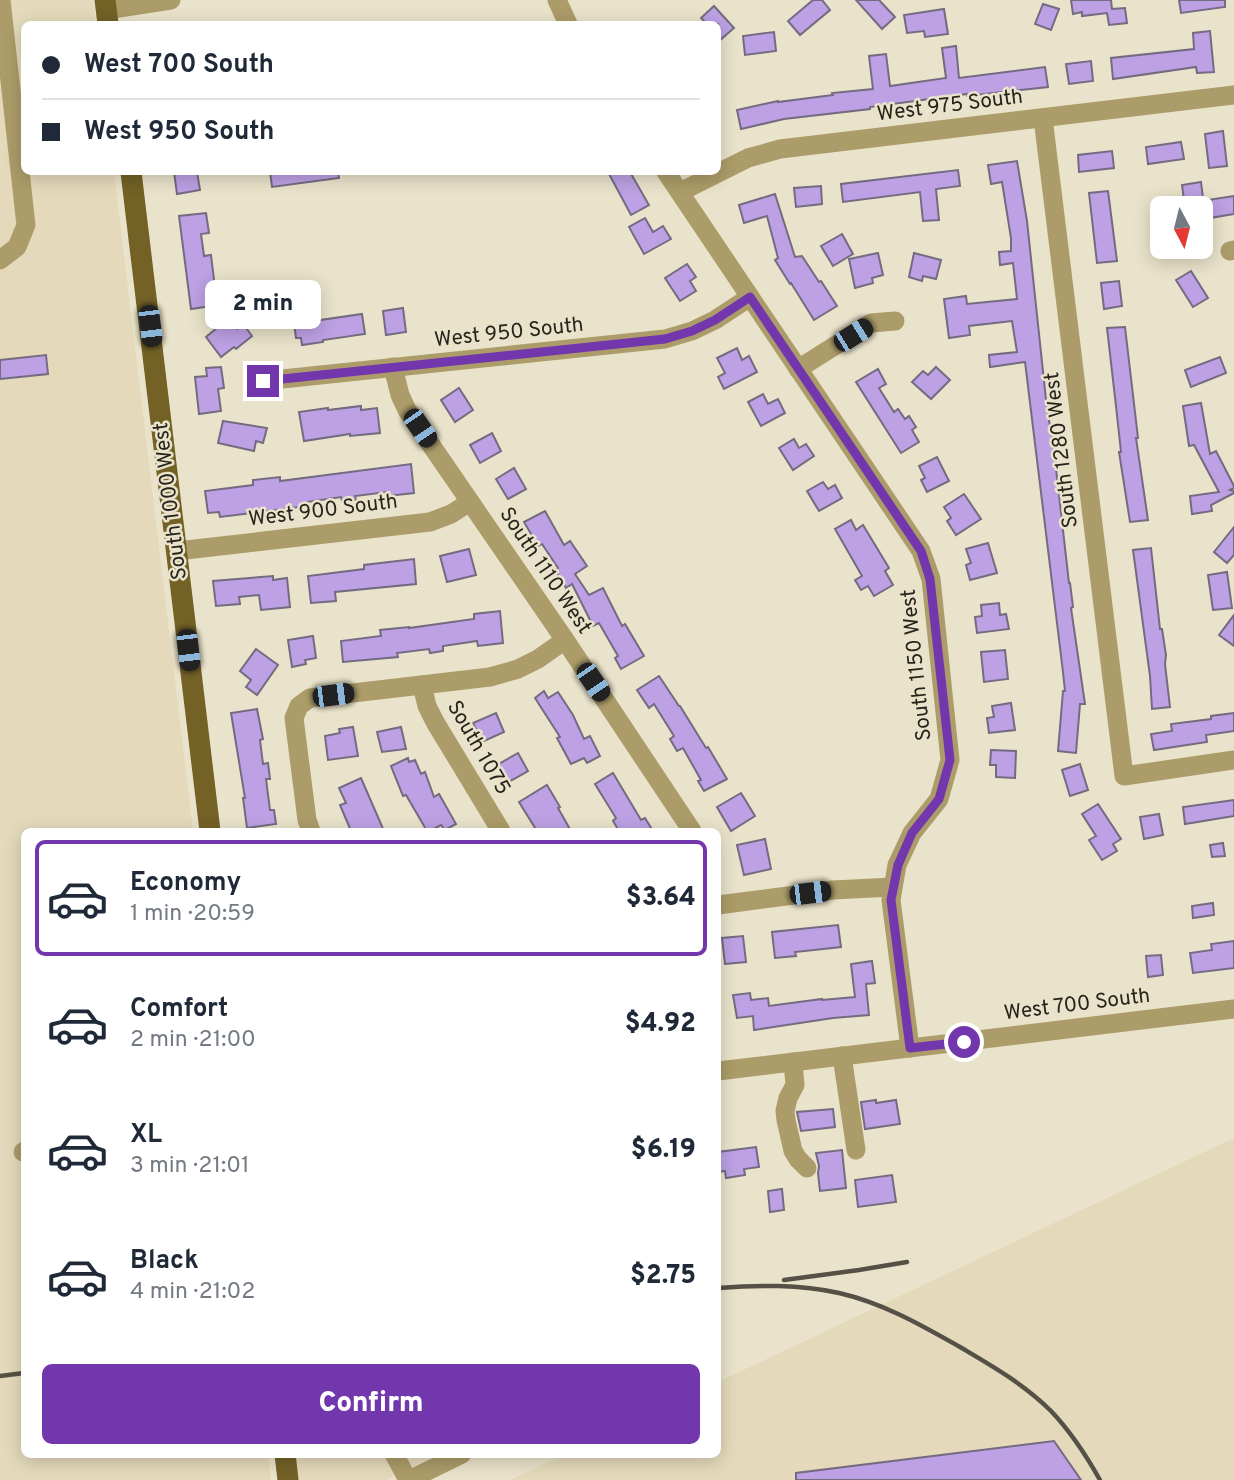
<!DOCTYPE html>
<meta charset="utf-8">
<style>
body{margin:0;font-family:Overpass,sans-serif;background:#f2f2f3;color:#1f2937;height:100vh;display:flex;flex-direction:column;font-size:26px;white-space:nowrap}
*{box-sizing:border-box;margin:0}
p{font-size:23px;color:#747a83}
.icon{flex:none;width:38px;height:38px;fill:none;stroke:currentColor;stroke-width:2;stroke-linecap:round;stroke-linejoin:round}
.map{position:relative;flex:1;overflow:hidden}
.sheet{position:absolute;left:21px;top:828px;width:700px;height:630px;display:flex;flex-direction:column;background:#fff;border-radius:10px;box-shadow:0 4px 18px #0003}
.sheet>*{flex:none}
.banner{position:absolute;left:21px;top:21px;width:700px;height:154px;border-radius:10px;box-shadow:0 4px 18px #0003;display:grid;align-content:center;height:154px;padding:0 21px;background:#fff}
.needle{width:46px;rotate:173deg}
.fabs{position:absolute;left:1150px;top:196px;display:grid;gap:14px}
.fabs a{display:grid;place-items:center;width:63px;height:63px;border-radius:10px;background:#fff;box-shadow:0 4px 18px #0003;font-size:35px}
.end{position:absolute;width:32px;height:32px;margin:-16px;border:9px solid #7337ad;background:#fff;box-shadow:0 0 0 4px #fff}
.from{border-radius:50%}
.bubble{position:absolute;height:49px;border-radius:10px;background:#fff;box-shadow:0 4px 18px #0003;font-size:23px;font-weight:800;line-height:49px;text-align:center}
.car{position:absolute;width:21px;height:42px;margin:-21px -10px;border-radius:9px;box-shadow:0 0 5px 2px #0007;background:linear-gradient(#222 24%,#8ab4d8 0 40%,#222 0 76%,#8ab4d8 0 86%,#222 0)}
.banner b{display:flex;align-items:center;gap:24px;height:66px;font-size:26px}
.banner b+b{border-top:2px solid #e0e1e3}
.banner i{width:18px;height:18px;background:#1f2937}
ul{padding:12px 0 0;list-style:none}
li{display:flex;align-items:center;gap:21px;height:116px;margin:0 14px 10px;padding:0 7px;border:4px solid transparent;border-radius:10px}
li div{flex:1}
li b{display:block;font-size:26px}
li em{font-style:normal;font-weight:800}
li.current{border-color:#7337ad}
li>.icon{width:63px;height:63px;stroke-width:1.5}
.action{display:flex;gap:14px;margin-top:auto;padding:14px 21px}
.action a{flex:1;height:80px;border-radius:10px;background:#7337ad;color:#fff;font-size:28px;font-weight:800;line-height:80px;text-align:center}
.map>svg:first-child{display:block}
.built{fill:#e4dabb}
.building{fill:#bda1e4;stroke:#736b80;stroke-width:2}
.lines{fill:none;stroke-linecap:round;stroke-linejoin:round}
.minor{stroke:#ac9c69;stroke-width:19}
.major{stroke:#736126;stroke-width:21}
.rail{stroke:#555146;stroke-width:4.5}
.route{stroke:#7337ad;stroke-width:9}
.labels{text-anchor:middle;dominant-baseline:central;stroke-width:5;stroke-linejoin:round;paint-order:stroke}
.street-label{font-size:21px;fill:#27241c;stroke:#eae3cb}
</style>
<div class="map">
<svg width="1234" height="1480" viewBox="0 0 1234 1480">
<rect width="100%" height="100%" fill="#eae3cb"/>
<g class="built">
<polygon points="0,0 93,0 96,24 24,24 24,172 114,172 193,831 24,831 24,1454 268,1454 271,1480 0,1480"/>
<polygon points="1234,1138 1234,1480 510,1480 565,1454 718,1454 718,1382"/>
<polygon points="294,1454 439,1454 386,1480 297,1480"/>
</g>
<g class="building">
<polygon points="813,0 822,0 830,10 800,35 788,21"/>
<polygon points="856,0 879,0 895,17 882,29"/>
<polygon points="1071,0 1111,0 1112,9 1125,8 1127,23 1109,25 1107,13 1082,16 1082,12 1073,14"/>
<polygon points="1179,0 1225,0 1225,7 1181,13"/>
<polygon points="1043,4 1059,9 1051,30 1035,24"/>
<polygon points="714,6 734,28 718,42 718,24 707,24 701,18"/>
<polygon points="944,9 948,34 925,37 924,31 907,33 904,15"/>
<polygon points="1210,31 1214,72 1197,73 1196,67 1113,79 1111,58 1194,49 1193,33"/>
<polygon points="774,32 776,51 745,55 743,36"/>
<polygon points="956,46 959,78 1045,67 1048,87 967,96 967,94 870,107 870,109 784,119 741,129 737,110 778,101 778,102 833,95 832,93 873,89 869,56 886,54 890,86 946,78 942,48"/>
<polygon points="1091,61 1093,81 1069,84 1066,64"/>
<polygon points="1223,131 1227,166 1209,168 1205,134"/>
<polygon points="1181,142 1184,159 1148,164 1146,147"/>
<polygon points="1112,151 1114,168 1079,172 1078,155"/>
<polygon points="1017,161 1027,221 1047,409 1053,442 1069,583 1070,583 1073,607 1071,608 1085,704 1080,704 1076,753 1058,751 1063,691 1065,691 1063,672 1025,362 990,367 989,355 1017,352 1012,321 969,326 970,335 949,338 944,299 966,296 967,304 1017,299 1013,263 1000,265 999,252 1011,251 1011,238 1002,182 991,184 988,165"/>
<polygon points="958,170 960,186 936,189 939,220 923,221 920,192 843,202 841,184"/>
<polygon points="174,172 197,172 200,190 177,194"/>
<polygon points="270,172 338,172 339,178 272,187"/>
<polygon points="608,172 630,172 649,205 631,215"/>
<polygon points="1201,182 1203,198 1184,200 1182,185"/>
<polygon points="821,186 822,204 796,207 794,188"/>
<polygon points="1108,191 1117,261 1097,263 1089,193"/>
<polygon points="775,194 795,257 802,256 819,282 821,281 837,306 814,320 791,283 790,284 775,260 778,258 767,216 744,223 739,205"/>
<polygon points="1234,196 1234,214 1204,219 1201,201"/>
<polygon points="206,213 209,233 201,234 204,256 211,255 215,288 209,289 212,306 191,309 179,216"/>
<polygon points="645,218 653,232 663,226 671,239 644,254 629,227"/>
<polygon points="842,234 853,254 833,266 821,246"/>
<polygon points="878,253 883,275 872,278 873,283 855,288 849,259"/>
<polygon points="914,253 941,260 936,279 923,276 922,281 909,277"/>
<polygon points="687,264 696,277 690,281 696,291 680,301 665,278"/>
<polygon points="1191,271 1208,298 1193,307 1176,280"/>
<polygon points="1119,281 1122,306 1104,309 1101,283"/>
<polygon points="403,308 406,332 386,335 383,311"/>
<polygon points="319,313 320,320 362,314 365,334 323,340 323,342 302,345 301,338 296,338 293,316"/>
<polygon points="229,318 237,329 243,324 252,336 236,349 234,347 221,357 206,337"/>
<polygon points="1125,327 1138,438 1136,438 1148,520 1130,522 1119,452 1121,452 1116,406 1107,328"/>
<polygon points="737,348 742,360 749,356 757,372 724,389 718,377 725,373 717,358"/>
<polygon points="46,355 48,374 0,379 0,360"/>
<polygon points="1220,357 1226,373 1191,387 1185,370"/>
<polygon points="221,367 224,388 218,389 221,411 199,414 195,377 207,376 206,368"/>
<polygon points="936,367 950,380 931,399 912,382 923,371 928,375"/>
<polygon points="878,369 886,384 879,388 894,412 898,409 905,419 909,416 916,427 912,430 919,442 901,453 856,382"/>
<polygon points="459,388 473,410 455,422 441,400"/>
<polygon points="763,394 768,404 778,399 785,413 761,426 748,402"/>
<polygon points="1201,403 1210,454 1216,451 1234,486 1234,488 1230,490 1234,491 1234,493 1211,505 1212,511 1192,514 1190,496 1219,492 1194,445 1189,446 1183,406"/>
<polygon points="361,406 361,410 377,408 380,433 350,436 350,434 304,441 299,412 328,408 328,410"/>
<polygon points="223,421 267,428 263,443 256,441 254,451 218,443"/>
<polygon points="492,433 501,451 480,463 470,445"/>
<polygon points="794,439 799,448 806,444 814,456 793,470 779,448"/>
<polygon points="937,457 949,481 927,492 921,480 925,478 919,466"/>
<polygon points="411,464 414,493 388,496 387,492 355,496 356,500 342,501 341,497 307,502 308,506 220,517 219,512 208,513 205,491 253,485 253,480 280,477 280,481"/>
<polygon points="514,468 526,489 508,499 496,479"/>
<polygon points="823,482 828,489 835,485 842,498 819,511 807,491"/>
<polygon points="964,494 981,519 956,535 947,521 951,518 944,507"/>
<polygon points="545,511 564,545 570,541 587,566 575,574 589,595 603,588 622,626 625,624 644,656 621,669 615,658 618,656 599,623 593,626 572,584 566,588 555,570 558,568 542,544 538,546 524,522"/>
<polygon points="851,520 856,530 863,525 889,568 885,571 893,585 874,596 868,586 861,590 855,580 862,576 835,529"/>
<polygon points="1234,527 1234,555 1227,563 1214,552"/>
<polygon points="988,543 997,573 970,580 966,565 971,563 966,549"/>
<polygon points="1151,548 1160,629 1162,629 1166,655 1165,664 1170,707 1152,709 1150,676 1133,550"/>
<polygon points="469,549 476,575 447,582 440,556"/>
<polygon points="414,559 416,584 335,592 336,601 311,603 308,576 364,569 364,565"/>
<polygon points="1227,572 1232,608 1213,610 1208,575"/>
<polygon points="273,576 273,580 287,578 290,607 261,610 259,595 239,597 240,604 216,606 213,581"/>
<polygon points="999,603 1000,615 1006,614 1009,629 977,633 975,617 982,616 981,605"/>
<polygon points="500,611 503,643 478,646 477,641 443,646 443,651 430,653 429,649 397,653 398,657 343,662 341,641 381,636 380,630 409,627 409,628 474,619 474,614"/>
<polygon points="1234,615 1234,646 1219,635"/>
<polygon points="313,636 316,658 305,660 306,664 292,667 288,640"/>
<polygon points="256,649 278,665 257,695 246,687 251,680 240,671"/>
<polygon points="1005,650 1008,679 984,682 981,652"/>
<polygon points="659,676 679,706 680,706 706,748 708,747 727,779 704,791 698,781 701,780 683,748 677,751 670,739 674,736 654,704 649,708 637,690"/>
<polygon points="544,691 548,698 558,692 573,715 584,739 590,736 600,756 587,763 584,758 571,764 557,738 560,737 535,698"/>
<polygon points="1011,703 1015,730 989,733 987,718 994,717 992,706"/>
<polygon points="257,709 263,739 260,740 263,764 268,763 270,779 266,779 270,810 274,810 276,824 247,828 243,798 245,798 231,713"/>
<polygon points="496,713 504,732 482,742 473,723"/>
<polygon points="1234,713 1234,731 1206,735 1207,742 1154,750 1151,734 1172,731 1171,724 1211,719 1211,716"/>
<polygon points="353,727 358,756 328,760 325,736 340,733 339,729"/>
<polygon points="401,727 406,749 382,752 377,732"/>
<polygon points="991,750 1016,751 1015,778 996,777 996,765 990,765"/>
<polygon points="518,753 528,771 507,783 497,765"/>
<polygon points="408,758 409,762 415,760 421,774 425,772 434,797 439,794 456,824 445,830 441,825 430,831 427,831 406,795 403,796 391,766"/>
<polygon points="1080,764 1088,790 1070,796 1062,770"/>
<polygon points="613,773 641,820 645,818 653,831 619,831 613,821 616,818 595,784"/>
<polygon points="361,778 384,831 351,831 340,805 346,803 339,788"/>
<polygon points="547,785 560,807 558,808 571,831 537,831 519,802"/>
<polygon points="741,793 755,816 731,831 717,807"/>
<polygon points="1234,800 1234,816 1185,824 1183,807"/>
<polygon points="1098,804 1121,839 1113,844 1117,851 1102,860 1089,840 1096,836 1082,814"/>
<polygon points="1159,814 1163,835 1144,839 1140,817"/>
<polygon points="765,839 771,869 744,875 737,845"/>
<polygon points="1223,843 1225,856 1212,857 1210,845"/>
<polygon points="1213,903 1214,915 1193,918 1192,906"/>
<polygon points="838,925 841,947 795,952 796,956 775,958 772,932"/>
<polygon points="743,936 746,962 725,964 722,938"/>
<polygon points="1234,941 1234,968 1193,973 1190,953 1212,950 1211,944"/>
<polygon points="1161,955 1163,975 1148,977 1146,956"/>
<polygon points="872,961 875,983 866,984 869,1015 833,1018 754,1030 753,1016 737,1018 733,995 750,993 751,1000 768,998 769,1006 822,999 822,1000 855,997 851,964"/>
<polygon points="876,1100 876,1103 896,1100 900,1124 865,1129 861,1102"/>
<polygon points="833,1109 835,1127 801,1131 797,1112"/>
<polygon points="756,1147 759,1167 744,1169 745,1175 726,1178 725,1171 718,1172 718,1152"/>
<polygon points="842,1150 846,1188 820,1191 818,1173 819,1166 816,1153"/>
<polygon points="892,1175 896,1202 858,1207 855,1180"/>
<polygon points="782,1189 784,1210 770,1212 768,1191"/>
<polygon points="1054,1441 1081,1480 796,1480 796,1473"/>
</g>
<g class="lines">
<g class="minor">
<polyline points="557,0 568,24"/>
<polyline points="106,10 171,0"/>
<polyline points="1043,118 1124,776 1234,760"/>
<polyline points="666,172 921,551 931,579 950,760 939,799 912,833 897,865 891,900 910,1048"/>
<polyline points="680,192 748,158 780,149 1234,95"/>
<polyline points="1230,251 1234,250"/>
<polyline points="0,260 17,247 26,225 1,0"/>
<polyline points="393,367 400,395 407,410 565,640 692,831"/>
<polyline points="798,369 871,323 895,321"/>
<polyline points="263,381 665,339 692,331 715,320 750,297"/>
<polyline points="177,551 430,522 451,514 470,502"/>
<polyline points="422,685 427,706 435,722 501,831"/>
<polyline points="311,831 307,820 294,718 299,706 310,698 490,677 518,669 538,659 565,640"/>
<polyline points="718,905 833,890 893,887"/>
<polyline points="842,1056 856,1150"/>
<polyline points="793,1062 795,1085 788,1098 785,1111 786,1120 793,1151 798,1159 807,1168"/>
<polyline points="718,1071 1234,1009"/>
<polyline points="23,1152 24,1151"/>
<polyline points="394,1454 408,1480"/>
<polyline points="409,1480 462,1454"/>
</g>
<g class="major">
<polyline points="105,0 108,24"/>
<polyline points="131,172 210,831"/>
<polyline points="285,1454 288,1480"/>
</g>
<g class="rail">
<polyline points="784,1280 859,1270 907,1262"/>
<path d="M718 1288C758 1285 799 1284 839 1293 883 1303 921 1325 960 1347 992 1366 1024 1384 1051 1411 1071 1432 1086 1455 1100 1480"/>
<polyline points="0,1376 24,1373"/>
</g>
</g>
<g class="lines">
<polyline class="route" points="263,381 665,339 692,331 715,320 750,297 921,551 930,579 950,760 939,799 912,833 898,865 891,900 910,1048 964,1042"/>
</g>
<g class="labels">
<g class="street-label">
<text transform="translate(950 106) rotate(-7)">West 975 South</text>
<text transform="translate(509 333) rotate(-6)">West 950 South</text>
<text transform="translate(1062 450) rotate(-97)">South 1280 West</text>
<text transform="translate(171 501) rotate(-97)">South 1000 West</text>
<text transform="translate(323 511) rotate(-7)">West 900 South</text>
<text transform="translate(545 571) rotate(56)">South 1110 West</text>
<text transform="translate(917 665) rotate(-96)">South 1150 West</text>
<text transform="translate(478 748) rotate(60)">South 1075</text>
<text transform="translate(1077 1005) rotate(-7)">West 700 South</text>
</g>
</g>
</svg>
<div class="fabs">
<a><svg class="needle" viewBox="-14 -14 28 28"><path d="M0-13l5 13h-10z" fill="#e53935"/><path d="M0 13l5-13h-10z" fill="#747a83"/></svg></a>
</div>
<i class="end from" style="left:964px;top:1042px"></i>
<i class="end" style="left:263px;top:381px"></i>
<div class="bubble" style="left:205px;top:280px;width:116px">2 min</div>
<i class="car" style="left:150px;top:326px;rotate:173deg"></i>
<i class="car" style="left:853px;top:335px;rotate:58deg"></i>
<i class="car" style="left:420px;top:428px;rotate:146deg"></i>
<i class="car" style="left:188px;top:650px;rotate:173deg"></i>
<i class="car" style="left:593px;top:682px;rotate:146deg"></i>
<i class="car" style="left:333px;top:695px;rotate:83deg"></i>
<i class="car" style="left:810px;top:893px;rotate:83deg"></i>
<div class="banner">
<b><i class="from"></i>West 700 South</b>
<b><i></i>West 950 South</b>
</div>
<section class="sheet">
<ul>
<li class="current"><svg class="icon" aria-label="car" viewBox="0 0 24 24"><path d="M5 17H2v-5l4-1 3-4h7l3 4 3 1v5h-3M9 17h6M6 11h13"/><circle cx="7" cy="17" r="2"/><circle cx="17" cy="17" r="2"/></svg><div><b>Economy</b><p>1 min · 20:59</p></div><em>$3.64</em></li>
<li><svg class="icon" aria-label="car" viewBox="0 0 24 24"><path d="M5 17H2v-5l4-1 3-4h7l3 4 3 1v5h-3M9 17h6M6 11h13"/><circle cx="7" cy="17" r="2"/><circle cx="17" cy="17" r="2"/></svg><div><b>Comfort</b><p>2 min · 21:00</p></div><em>$4.92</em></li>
<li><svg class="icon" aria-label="car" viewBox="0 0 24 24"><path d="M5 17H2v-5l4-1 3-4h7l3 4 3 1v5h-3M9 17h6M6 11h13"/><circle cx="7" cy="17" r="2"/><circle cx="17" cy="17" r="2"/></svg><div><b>XL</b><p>3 min · 21:01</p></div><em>$6.19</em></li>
<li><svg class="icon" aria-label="car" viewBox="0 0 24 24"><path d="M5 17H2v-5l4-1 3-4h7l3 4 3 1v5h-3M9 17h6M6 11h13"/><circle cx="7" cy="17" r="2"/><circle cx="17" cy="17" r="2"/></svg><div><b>Black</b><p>4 min · 21:02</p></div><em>$2.75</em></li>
</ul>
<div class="action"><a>Confirm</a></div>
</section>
</div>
